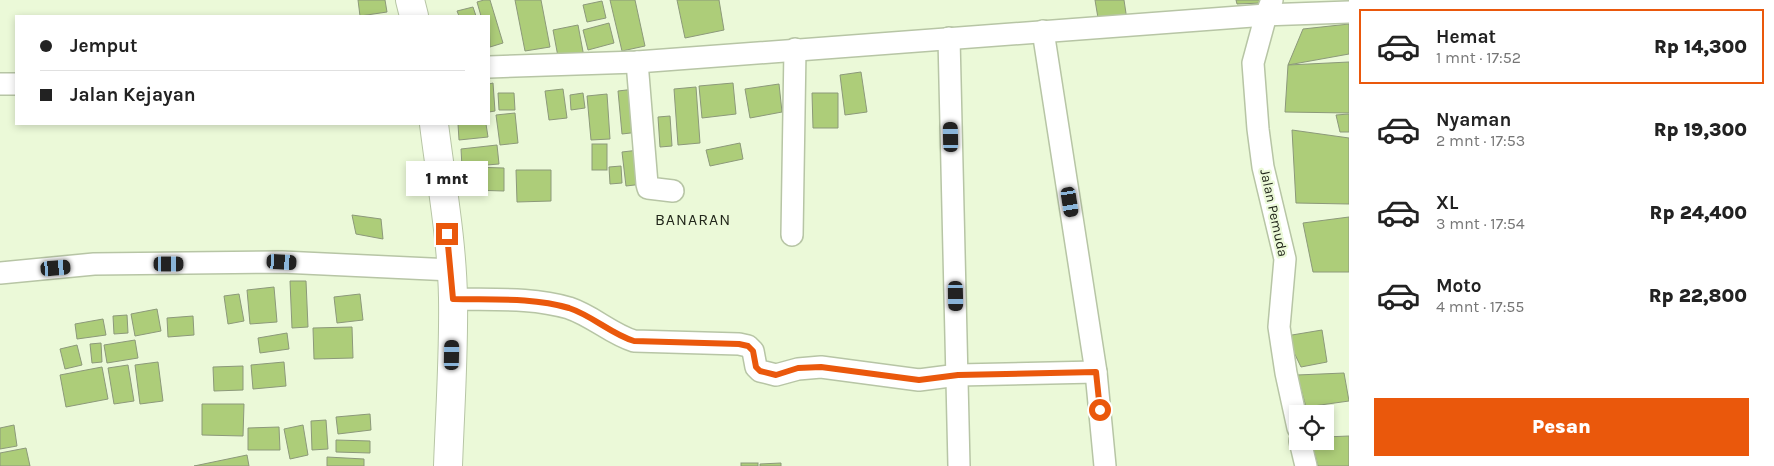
<!DOCTYPE html>
<html lang="id">
<meta charset="utf-8">
<style>
body{margin:0;font-family:Karla,sans-serif;background:#f2f2f2;color:#222;height:100vh;display:flex;flex-direction:column;font-size:19px;white-space:nowrap}
*{box-sizing:border-box;margin:0}
p{font-size:16px;color:#767676}
.icon{flex:none;width:28px;height:28px;fill:none;stroke:currentColor;stroke-width:2;stroke-linecap:round;stroke-linejoin:round}
.map{position:relative;flex:1;overflow:hidden}
.details{display:flex;flex-direction:column;background:#fff;width:425px}
.details>*{flex:none}
.hud{position:absolute;left:15px;top:15px;width:475px;height:110px;border-radius:0px;box-shadow:0 2px 8px #0003;display:grid;align-content:center;height:110px;padding:0 25px;background:#fff}
.controls{position:absolute;left:1289px;top:405px;display:grid;gap:10px}
.controls a{display:grid;place-items:center;width:45px;height:45px;border-radius:0px;background:#fff;box-shadow:0 2px 8px #0003;font-size:25px}
.end{position:absolute;width:22px;height:22px;margin:-11px;border:6px solid #ea580c;background:#fff;box-shadow:0 0 0 2px #fff}
.from{border-radius:50%}
.bubble{position:absolute;height:35px;border-radius:0px;background:#fff;box-shadow:0 2px 8px #0003;font-size:16px;font-weight:800;line-height:35px;text-align:center}
.car{position:absolute;width:15px;height:30px;margin:-15px -8px;border-radius:6px;box-shadow:0 0 4px 1px #0007;background:linear-gradient(#222 24%,#8ab4d8 0 40%,#222 0 76%,#8ab4d8 0 86%,#222 0)}
.hud b{display:flex;align-items:center;gap:18px;height:48px;font-size:19px}
.hud b+b{border-top:1px solid #e0e0e0}
.hud i{width:12px;height:12px;background:#222}
ul{padding:9px 0 0;list-style:none}
li{display:flex;align-items:center;gap:15px;height:75px;margin:0 10px 8px;padding:0 15px;border:2px solid transparent;border-radius:0px}
li div{flex:1}
li b{display:block;font-size:19px}
li em{font-style:normal;font-weight:800}
li.selected{border-color:#ea580c}
li>.icon{width:45px;height:45px;stroke-width:1.5}
.action{display:flex;gap:10px;margin-top:auto;padding:10px 25px}
.action a{flex:1;height:58px;border-radius:0px;background:#ea580c;color:#fff;font-size:20px;font-weight:800;line-height:58px;text-align:center}
main{display:flex;flex:1;min-height:0}
.map>svg:first-child{display:block}
.building{fill:#adcd79;stroke:#8c997a}
.lines{fill:none;stroke-linecap:round;stroke-linejoin:round}
.street-casing{stroke:#b7c5a5;stroke-width:24}
.secondary-casing{stroke:#b7c5a5;stroke-width:30}
.street{stroke:#fff;stroke-width:21}
.secondary{stroke:#fff;stroke-width:28}
.route{stroke:#ea580c;stroke-width:6}
.labels{text-anchor:middle;dominant-baseline:central;stroke-width:4.5;stroke-linejoin:round;paint-order:stroke}
.street-label{font-size:14px;fill:#22271b;stroke:#ebf9d8}
.quarter-label{font-size:16px;letter-spacing:1px;fill:#22271b;stroke:#ebf9d8}
</style>
<main>
<div class="map">
<svg width="1349" height="466" viewBox="0 0 1349 466">
<rect width="100%" height="100%" fill="#ebf9d8"/>
<g class="building">
<polygon points="358,0 385,0 387,12 360,16"/>
<polygon points="484,0 490,0 503,43 490,47 489,16 481,16 477,2"/>
<polygon points="515,0 541,0 550,47 525,51"/>
<polygon points="610,0 635,0 645,46 622,51"/>
<polygon points="677,0 719,0 724,30 685,38"/>
<polygon points="1095,0 1124,0 1127,20 1099,24"/>
<polygon points="1236,0 1264,0 1262,3 1237,4"/>
<polygon points="602,1 606,18 587,22 583,5"/>
<polygon points="473,7 476,16 459,16 457,11"/>
<polygon points="609,23 614,43 588,50 583,30"/>
<polygon points="1349,24 1349,54 1288,65 1303,29"/>
<polygon points="578,25 584,57 559,62 553,30"/>
<polygon points="1349,62 1349,113 1285,112 1288,65"/>
<polygon points="861,72 867,112 845,115 840,75"/>
<polygon points="493,83 495,111 489,112 489,84"/>
<polygon points="733,83 736,114 702,118 699,86"/>
<polygon points="779,84 782,112 750,118 745,89"/>
<polygon points="696,87 700,143 678,145 674,89"/>
<polygon points="563,89 567,118 549,120 545,91"/>
<polygon points="635,89 639,132 622,134 618,91"/>
<polygon points="498,93 514,93 515,110 499,110"/>
<polygon points="583,93 585,108 571,110 570,95"/>
<polygon points="812,93 838,93 838,128 813,128"/>
<polygon points="607,94 610,139 591,140 587,96"/>
<polygon points="515,113 518,143 500,145 496,115"/>
<polygon points="1349,114 1349,132 1340,132 1336,115"/>
<polygon points="670,116 672,146 660,147 658,117"/>
<polygon points="458,124 486,124 488,137 459,140"/>
<polygon points="1292,130 1349,138 1349,204 1296,203"/>
<polygon points="740,143 743,159 710,166 706,150"/>
<rect x="592" y="144" width="15" height="26"/>
<polygon points="497,145 499,164 462,167 461,149"/>
<polygon points="639,150 643,184 626,186 622,152"/>
<polygon points="621,166 622,183 610,184 609,167"/>
<polygon points="471,167 504,168 504,191 470,190"/>
<polygon points="516,170 551,170 551,201 517,202"/>
<polygon points="352,215 381,219 383,239 356,234"/>
<polygon points="1349,217 1349,272 1313,272 1303,223"/>
<polygon points="290,281 306,281 308,327 292,328"/>
<polygon points="274,287 277,322 250,324 247,290"/>
<polygon points="239,294 244,321 228,324 224,296"/>
<polygon points="360,294 363,320 337,323 334,297"/>
<polygon points="157,309 161,331 135,336 131,314"/>
<polygon points="127,315 128,333 114,334 113,316"/>
<polygon points="193,316 194,335 168,337 167,318"/>
<polygon points="103,319 106,335 77,339 75,324"/>
<polygon points="352,327 353,358 314,359 313,328"/>
<polygon points="1322,330 1327,362 1301,367 1286,336"/>
<polygon points="287,333 289,349 260,353 258,338"/>
<polygon points="135,340 138,358 107,363 104,345"/>
<polygon points="101,343 102,362 92,363 90,344"/>
<polygon points="77,345 82,365 65,369 60,349"/>
<polygon points="158,362 163,401 140,404 135,365"/>
<polygon points="284,362 286,386 253,389 251,365"/>
<polygon points="128,365 134,401 114,404 108,368"/>
<polygon points="243,366 243,390 214,391 213,367"/>
<polygon points="102,367 108,399 66,407 60,375"/>
<polygon points="1344,373 1349,401 1306,407 1297,375"/>
<polygon points="202,404 244,404 243,436 202,435"/>
<polygon points="370,414 371,430 338,434 336,417"/>
<polygon points="326,420 328,449 312,450 311,421"/>
<polygon points="14,425 17,446 0,449 0,428"/>
<polygon points="303,425 308,455 290,459 284,429"/>
<polygon points="279,427 280,450 248,450 248,428"/>
<polygon points="1349,436 1349,466 1318,466 1311,441 1325,441 1325,437"/>
<polygon points="336,440 370,441 370,453 336,452"/>
<polygon points="26,448 30,466 0,466 0,453"/>
<polygon points="247,455 249,466 194,466"/>
<polygon points="327,457 364,459 364,466 327,466"/>
<rect x="741" y="463" width="17" height="3"/>
<polygon points="781,463 781,466 760,466 760,464"/>
</g>
<g class="lines">
<defs>
<g id="street">
<polyline points="1272,0 1266,15 1253,63 1258,129 1263,167 1285,259 1279,327 1286,373 1298,428"/>
<polyline points="1043,31 1096,372 1105,466"/>
<polyline points="949,38 959,466"/>
<polyline points="637,62 647,184 648,188 673,191"/>
<polyline points="489,67 637,62 1266,15 1349,12"/>
<polyline points="0,84 16,84"/>
<polyline points="792,235 795,49"/>
<polyline points="0,273 94,264 282,262 452,270"/>
<path d="M453 299C491 300 532 297 569 308 593 316 611 334 634 341L739 344 748 346 753 351 756 367 760 371 776 375 798 369 821 367 919 380 958 375 1096 372"/>
<polyline points="1300,441 1306,466"/>
</g>
<g id="secondary">
<polyline points="410,0 414,16"/>
<path d="M434 124C441 181 452 240 453 298 454 354 450 410 448 466"/>
</g>
</defs>
<use href="#street" class="street-casing"/>
<use href="#secondary" class="secondary-casing"/>
<use href="#street" class="street"/>
<use href="#secondary" class="secondary"/>
</g>
<g class="lines">
<path class="route" d="M447 234 453 299C491 300 532 297 569 308 593 316 611 334 634 341L739 344 748 346 753 351 756 367 760 371 776 375 798 368 821 367 919 380 958 375 1096 372 1100 410"/>
</g>
<g class="labels">
<g class="street-label">
<text transform="translate(1274 213) rotate(78)">Jalan Pemuda</text>
</g>
<g class="quarter-label">
<text x="693" y="219">BANARAN</text>
</g>
</g>
</svg>
<div class="controls">
<a><svg class="icon" aria-label="locate" viewBox="0 0 24 24"><circle cx="12" cy="12" r="6"/><path d="M12 2v4M12 18v4M2 12h4M18 12h4"/></svg></a>
</div>
<i class="end from" style="left:1100px;top:410px"></i>
<i class="end" style="left:447px;top:234px"></i>
<div class="bubble" style="left:406px;top:161px;width:82px">1 mnt</div>
<i class="car" style="left:951px;top:137px;rotate:359deg"></i>
<i class="car" style="left:1070px;top:202px;rotate:171deg"></i>
<i class="car" style="left:282px;top:262px;rotate:93deg"></i>
<i class="car" style="left:169px;top:264px;rotate:90deg"></i>
<i class="car" style="left:56px;top:268px;rotate:85deg"></i>
<i class="car" style="left:956px;top:296px;rotate:179deg"></i>
<i class="car" style="left:452px;top:355px;rotate:1deg"></i>
<div class="hud">
<b><i class="from"></i>Jemput</b>
<b><i></i>Jalan Kejayan</b>
</div>
</div>
<section class="details">
<ul>
<li class="selected"><svg class="icon" aria-label="car" viewBox="0 0 24 24"><path d="M5 17H2v-5l4-1 3-4h7l3 4 3 1v5h-3M9 17h6M6 11h13"/><circle cx="7" cy="17" r="2"/><circle cx="17" cy="17" r="2"/></svg><div><b>Hemat</b><p>1 mnt · 17:52</p></div><em>Rp 14,300</em></li>
<li><svg class="icon" aria-label="car" viewBox="0 0 24 24"><path d="M5 17H2v-5l4-1 3-4h7l3 4 3 1v5h-3M9 17h6M6 11h13"/><circle cx="7" cy="17" r="2"/><circle cx="17" cy="17" r="2"/></svg><div><b>Nyaman</b><p>2 mnt · 17:53</p></div><em>Rp 19,300</em></li>
<li><svg class="icon" aria-label="car" viewBox="0 0 24 24"><path d="M5 17H2v-5l4-1 3-4h7l3 4 3 1v5h-3M9 17h6M6 11h13"/><circle cx="7" cy="17" r="2"/><circle cx="17" cy="17" r="2"/></svg><div><b>XL</b><p>3 mnt · 17:54</p></div><em>Rp 24,400</em></li>
<li><svg class="icon" aria-label="car" viewBox="0 0 24 24"><path d="M5 17H2v-5l4-1 3-4h7l3 4 3 1v5h-3M9 17h6M6 11h13"/><circle cx="7" cy="17" r="2"/><circle cx="17" cy="17" r="2"/></svg><div><b>Moto</b><p>4 mnt · 17:55</p></div><em>Rp 22,800</em></li>
</ul>
<div class="action"><a>Pesan</a></div>
</section>
</main>
